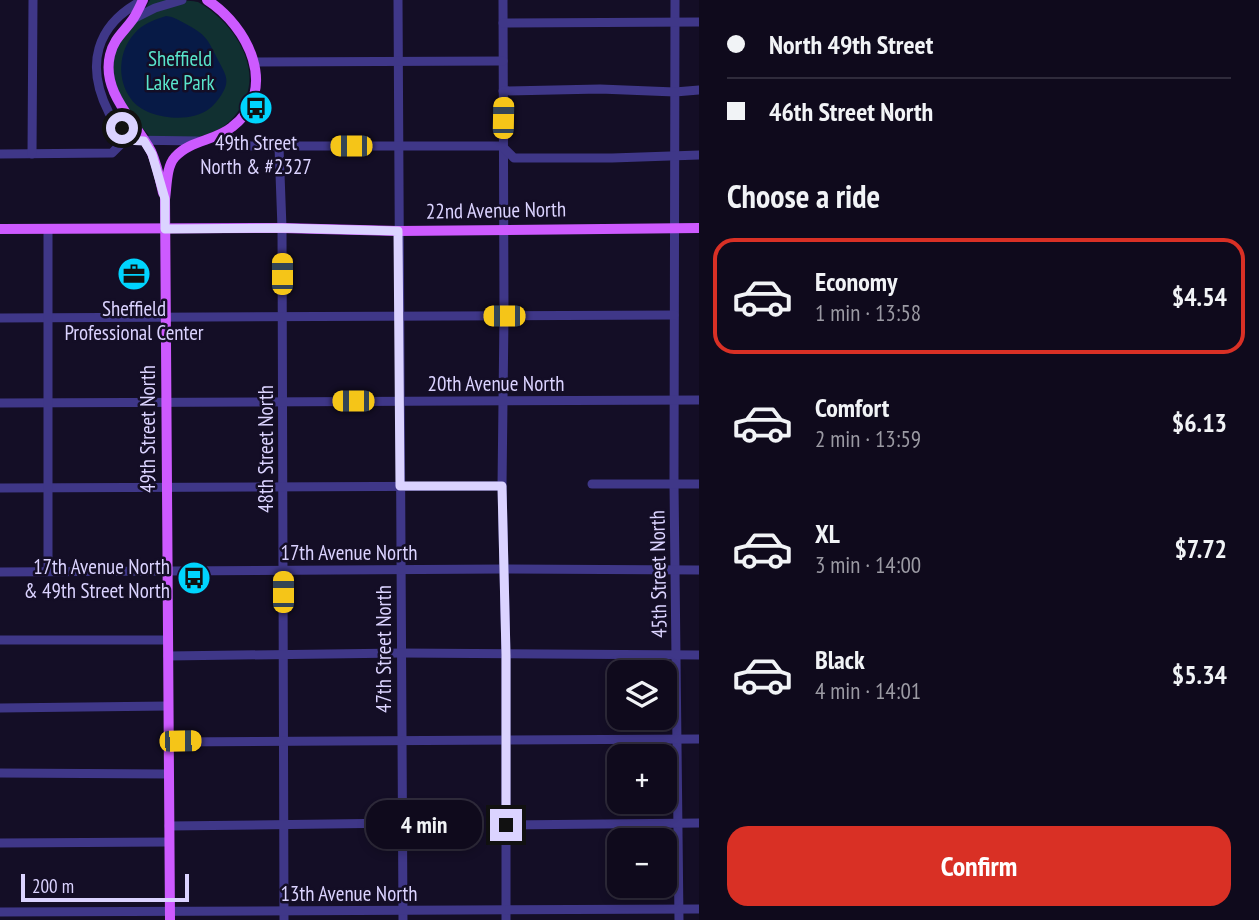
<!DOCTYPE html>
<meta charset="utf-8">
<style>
body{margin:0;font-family:"PT Sans Narrow",sans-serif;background:#1d1829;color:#f1f3f6;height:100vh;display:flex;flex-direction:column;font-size:26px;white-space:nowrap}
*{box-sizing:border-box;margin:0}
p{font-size:23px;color:#9b9aa3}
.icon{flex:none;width:38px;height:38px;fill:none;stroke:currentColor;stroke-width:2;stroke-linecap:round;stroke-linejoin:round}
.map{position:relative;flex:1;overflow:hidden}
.side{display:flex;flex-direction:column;background:#0f0a1c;width:560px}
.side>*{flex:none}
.hud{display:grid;align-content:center;height:154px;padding:0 28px;background:#0f0a1c}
.buttons{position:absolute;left:607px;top:660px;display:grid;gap:14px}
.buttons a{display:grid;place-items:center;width:70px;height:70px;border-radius:14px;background:#0f0a1c;box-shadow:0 4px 10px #0003,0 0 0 2px #2f2b3b;font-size:35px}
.scale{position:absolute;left:21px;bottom:18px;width:168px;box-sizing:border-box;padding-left:7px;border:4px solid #dbd3ff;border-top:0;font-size:19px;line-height:24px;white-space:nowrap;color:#dbd3ff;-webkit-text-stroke:5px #140e26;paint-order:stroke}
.end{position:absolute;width:32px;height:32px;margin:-16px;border:9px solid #dbd3ff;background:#111;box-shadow:0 0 0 4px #111}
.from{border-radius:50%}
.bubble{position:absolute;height:49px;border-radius:21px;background:#0f0a1c;box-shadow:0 4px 10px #0003,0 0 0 2px #2f2b3b;font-size:23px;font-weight:600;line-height:49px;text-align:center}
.car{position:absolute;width:21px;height:42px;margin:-21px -10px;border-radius:9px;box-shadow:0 0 5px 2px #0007;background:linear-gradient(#f5c518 24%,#345 0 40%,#f5c518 0 76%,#345 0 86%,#f5c518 0)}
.hud b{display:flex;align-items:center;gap:24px;height:66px;font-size:26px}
.hud b+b{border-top:2px solid #2f2b3b}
.hud i{width:18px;height:18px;background:#f1f3f6}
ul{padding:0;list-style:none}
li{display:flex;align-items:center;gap:21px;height:116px;margin:0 14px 10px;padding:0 14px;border:4px solid transparent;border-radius:21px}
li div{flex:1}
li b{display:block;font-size:26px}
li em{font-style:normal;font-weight:600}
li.active{border-color:#d93025}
li>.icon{width:63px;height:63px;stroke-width:1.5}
h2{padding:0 28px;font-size:32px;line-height:84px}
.cta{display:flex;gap:14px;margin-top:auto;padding:14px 28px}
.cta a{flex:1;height:80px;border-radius:21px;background:#d93025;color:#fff;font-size:28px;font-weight:600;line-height:80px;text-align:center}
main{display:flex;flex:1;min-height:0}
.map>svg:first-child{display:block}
.green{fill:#113031}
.water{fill:#071a46}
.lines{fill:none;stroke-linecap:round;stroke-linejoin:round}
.minor{stroke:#3f3788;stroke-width:9}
.major{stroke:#cd5aff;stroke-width:10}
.route{stroke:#dbd3ff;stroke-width:9}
.labels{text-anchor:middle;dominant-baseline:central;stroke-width:5;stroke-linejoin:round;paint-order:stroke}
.park-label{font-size:21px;fill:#59e5cc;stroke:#140e26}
.poi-label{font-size:21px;fill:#dbd3ff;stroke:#140e26}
.street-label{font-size:21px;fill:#dbd3ff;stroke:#140e26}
</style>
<main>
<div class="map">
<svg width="699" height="920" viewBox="0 0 699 920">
<rect width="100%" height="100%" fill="#140e26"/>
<path class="green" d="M150 0C161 0 189 0 198 2 231 20 265 67 242 105 236 116 227 126 215 131 196 141 172 138 151 138 142 127 131 116 123 103 112 86 109 59 120 40 129 26 142 17 150 0Z"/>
<path class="water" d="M166 16C175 17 178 20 186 24 206 35 207 38 217 58 225 74 232 80 220 97 217 101 213 106 209 109 190 124 145 119 131 99 117 80 118 52 134 34 142 24 154 20 166 16Z"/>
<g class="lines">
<g class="minor">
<polyline points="398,0 403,920"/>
<polyline points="503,0 504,316 502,486 506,655 506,920"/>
<polyline points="675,0 674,484 679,920"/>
<polyline points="133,19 155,8 182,0"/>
<polyline points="503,23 699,22"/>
<polyline points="254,62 503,61"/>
<polyline points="503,91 600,89 675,92 699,90"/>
<polyline points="225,133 233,140 250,146 502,146 514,158 612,158 699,155"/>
<path d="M125 140C125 126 114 124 109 113 85 66 95 25 143 0"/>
<polyline points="125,140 200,141"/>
<polyline points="279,147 282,228 284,920"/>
<polyline points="0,154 112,153 137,128"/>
<polyline points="32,154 33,0"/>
<polyline points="0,318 674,315"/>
<polyline points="0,403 699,400"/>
<polyline points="592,484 699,484"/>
<polyline points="0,488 502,486"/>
<polyline points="48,571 48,229"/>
<polyline points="0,572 503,569 699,570"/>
<polyline points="0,640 168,640"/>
<polyline points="168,656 401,653 699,655"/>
<polyline points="0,708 168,706"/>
<polyline points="168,742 699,739"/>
<polyline points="0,773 169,774"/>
<polyline points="506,825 699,823"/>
<polyline points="169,826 402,823"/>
<polyline points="0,843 169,842"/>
<polyline points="0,912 699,909"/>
</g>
<g class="major">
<path d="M143 0C140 6 137 13 133 19 124 32 114 38 110 55 101 92 135 121 151 151 157 164 160 179 163 193"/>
<polyline points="0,229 282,228 398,231 699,228"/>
<path d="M170 920 165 199C167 186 166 167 175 157 190 140 215 141 232 127 280 90 248 26 207 0"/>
</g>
</g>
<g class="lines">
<polyline class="route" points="122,128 125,134 125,140 144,141 152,154 165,199 165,229 282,228 398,231 400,486 502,486 506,655 506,825"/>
</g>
<defs>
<symbol id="bus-disc" viewBox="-11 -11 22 22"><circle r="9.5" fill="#00d4fe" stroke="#140e26"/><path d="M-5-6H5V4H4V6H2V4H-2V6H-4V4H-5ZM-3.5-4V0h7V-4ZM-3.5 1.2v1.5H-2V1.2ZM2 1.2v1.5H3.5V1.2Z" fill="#111"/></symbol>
<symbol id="office-disc" viewBox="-11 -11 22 22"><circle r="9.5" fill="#00d4fe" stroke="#140e26"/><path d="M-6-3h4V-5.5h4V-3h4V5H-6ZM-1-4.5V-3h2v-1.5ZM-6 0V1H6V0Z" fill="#111"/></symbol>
</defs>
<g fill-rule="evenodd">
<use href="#bus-disc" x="237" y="89" width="38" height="38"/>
<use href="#office-disc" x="115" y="255" width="38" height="38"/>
<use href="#bus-disc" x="175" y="559" width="38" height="38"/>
</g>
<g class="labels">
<g class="park-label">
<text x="180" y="58">Sheffield<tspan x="180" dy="24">Lake Park</tspan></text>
</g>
<g class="poi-label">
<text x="256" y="142">49th Street<tspan x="256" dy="24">North &amp; #2327</tspan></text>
<text x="134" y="308">Sheffield<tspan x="134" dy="24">Professional Center</tspan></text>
<text x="170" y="566" text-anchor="end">17th Avenue North<tspan x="170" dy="24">&amp; 49th Street North</tspan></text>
</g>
<g class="street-label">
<text transform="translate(496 210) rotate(-1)">22nd Avenue North</text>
<text x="496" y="383">20th Avenue North</text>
<text transform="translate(147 429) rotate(-90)">49th Street North</text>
<text transform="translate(265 449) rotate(-90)">48th Street North</text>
<text x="349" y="552">17th Avenue North</text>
<text transform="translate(658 574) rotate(-91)">45th Street North</text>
<text transform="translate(383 649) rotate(-90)">47th Street North</text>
<text x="349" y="893">13th Avenue North</text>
</g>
</g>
</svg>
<div class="buttons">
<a><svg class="icon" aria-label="layers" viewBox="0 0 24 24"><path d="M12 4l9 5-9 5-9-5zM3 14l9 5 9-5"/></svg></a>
<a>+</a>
<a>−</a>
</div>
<div class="scale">200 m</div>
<i class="end from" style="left:122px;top:128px"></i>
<i class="end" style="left:506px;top:825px"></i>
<div class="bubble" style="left:366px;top:800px;width:116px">4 min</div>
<i class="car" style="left:503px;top:118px;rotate:1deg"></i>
<i class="car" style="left:351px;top:146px;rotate:270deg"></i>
<i class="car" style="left:282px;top:274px;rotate:0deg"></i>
<i class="car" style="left:504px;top:316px;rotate:270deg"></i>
<i class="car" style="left:353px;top:401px;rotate:270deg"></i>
<i class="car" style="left:283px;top:592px;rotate:0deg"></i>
<i class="car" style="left:180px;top:741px;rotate:89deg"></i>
</div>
<section class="side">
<div class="hud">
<b><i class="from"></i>North 49th Street</b>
<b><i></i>46th Street North</b>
</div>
<h2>Choose a ride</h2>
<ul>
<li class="active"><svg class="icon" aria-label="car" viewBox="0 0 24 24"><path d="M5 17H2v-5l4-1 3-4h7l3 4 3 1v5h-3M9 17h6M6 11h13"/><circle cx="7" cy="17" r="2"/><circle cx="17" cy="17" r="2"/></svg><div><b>Economy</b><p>1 min · 13:58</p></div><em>$4.54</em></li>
<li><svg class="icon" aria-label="car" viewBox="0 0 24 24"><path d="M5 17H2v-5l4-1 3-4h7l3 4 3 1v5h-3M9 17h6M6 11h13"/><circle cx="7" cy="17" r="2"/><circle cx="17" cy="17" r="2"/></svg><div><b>Comfort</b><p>2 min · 13:59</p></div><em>$6.13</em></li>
<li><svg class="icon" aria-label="car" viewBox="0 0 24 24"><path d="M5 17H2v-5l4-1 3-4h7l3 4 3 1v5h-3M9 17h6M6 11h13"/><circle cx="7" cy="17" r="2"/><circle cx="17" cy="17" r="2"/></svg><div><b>XL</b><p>3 min · 14:00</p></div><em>$7.72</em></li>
<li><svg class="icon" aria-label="car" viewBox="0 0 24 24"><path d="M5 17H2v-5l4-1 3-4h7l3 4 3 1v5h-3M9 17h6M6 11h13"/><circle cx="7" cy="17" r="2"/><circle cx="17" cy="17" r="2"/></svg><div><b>Black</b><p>4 min · 14:01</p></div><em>$5.34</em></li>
</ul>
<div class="cta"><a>Confirm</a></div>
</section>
</main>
